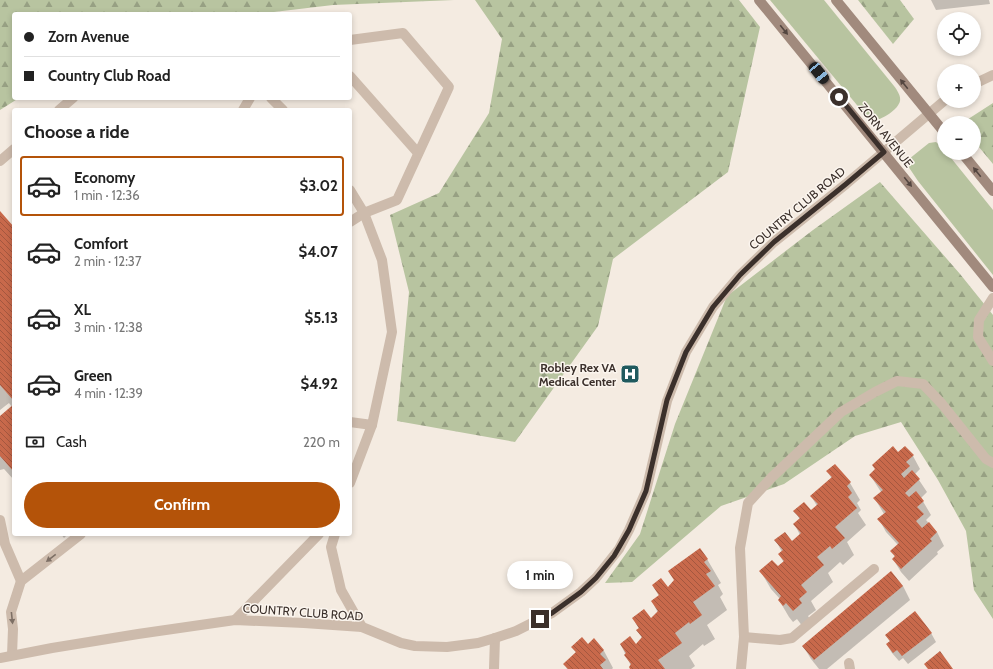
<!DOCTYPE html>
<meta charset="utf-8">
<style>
body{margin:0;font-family:Cabin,sans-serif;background:#f2f2f2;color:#222;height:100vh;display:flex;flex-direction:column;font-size:15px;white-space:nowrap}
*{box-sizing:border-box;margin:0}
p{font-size:13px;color:#767676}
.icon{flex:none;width:22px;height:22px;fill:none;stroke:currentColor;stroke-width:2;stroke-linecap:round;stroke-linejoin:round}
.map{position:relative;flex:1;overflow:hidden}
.details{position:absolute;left:12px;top:108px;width:340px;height:428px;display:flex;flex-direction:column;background:#fff;border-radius:4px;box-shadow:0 2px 6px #0003}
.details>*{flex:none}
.top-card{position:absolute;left:12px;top:12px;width:340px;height:88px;border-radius:4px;box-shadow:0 2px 6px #0003;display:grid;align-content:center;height:88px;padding:0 12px;background:#fff}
.buttons{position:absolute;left:937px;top:12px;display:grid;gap:8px}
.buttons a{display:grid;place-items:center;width:44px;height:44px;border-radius:50%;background:#fff;box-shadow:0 2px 6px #0003;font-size:20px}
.end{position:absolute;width:18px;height:18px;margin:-9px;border:5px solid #3b302b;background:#fff;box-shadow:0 0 0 2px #fff}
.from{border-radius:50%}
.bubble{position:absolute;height:28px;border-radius:14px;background:#fff;box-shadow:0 2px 6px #0003;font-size:13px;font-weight:700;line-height:28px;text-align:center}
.car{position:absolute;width:12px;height:24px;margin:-12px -6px;border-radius:5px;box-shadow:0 0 3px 1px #0007;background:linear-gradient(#222 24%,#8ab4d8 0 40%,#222 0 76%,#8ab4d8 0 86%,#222 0)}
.top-card b{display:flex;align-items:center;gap:14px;height:38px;font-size:15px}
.top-card b+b{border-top:1px solid #e0e0e0}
.top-card i{width:10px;height:10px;background:#222}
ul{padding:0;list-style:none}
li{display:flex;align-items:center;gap:12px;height:60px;margin:0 8px 6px;padding:0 4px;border:2px solid transparent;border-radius:4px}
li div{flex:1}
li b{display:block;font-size:15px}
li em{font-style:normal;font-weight:700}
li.on{border-color:#b45309}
li>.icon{width:36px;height:36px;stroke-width:1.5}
h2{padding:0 12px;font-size:18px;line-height:48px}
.pay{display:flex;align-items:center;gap:10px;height:44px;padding:0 12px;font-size:15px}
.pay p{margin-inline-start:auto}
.button{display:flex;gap:8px;margin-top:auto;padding:8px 12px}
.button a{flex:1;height:46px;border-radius:24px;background:#b45309;color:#fff;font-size:16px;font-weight:700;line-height:46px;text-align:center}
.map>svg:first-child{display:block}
.green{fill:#b8c4a0}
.forest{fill:url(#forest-firs)}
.shadow{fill:#0003}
.building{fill:url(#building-back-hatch)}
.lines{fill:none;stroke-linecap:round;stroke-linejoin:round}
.lane{stroke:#cdbbac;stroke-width:10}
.street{stroke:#cdbbac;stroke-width:10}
.secondary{stroke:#a18a7d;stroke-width:10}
.oneway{fill:#544640}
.oneway2{fill:#7d6f65}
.route{stroke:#3b302b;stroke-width:5}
.labels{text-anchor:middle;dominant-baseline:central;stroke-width:3;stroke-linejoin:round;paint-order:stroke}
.street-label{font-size:12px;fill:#3b302b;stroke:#fbf5ee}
.poi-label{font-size:12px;font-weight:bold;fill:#3b302b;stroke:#fbf5ee;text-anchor:end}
</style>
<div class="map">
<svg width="993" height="669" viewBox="0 0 993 669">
<defs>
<pattern id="forest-firs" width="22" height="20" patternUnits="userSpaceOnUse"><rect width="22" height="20" fill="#b8c4a0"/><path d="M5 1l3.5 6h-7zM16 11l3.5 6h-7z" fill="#97a083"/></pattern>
<pattern id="building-back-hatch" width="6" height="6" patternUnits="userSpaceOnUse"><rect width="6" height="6" fill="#c8694b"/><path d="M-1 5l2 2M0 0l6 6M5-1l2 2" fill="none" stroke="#a4573f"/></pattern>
</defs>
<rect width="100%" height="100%" fill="#f4ebe1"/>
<g class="green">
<path d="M770 0H824L894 86C897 90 901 96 900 101 898 110 882 119 874 121L866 116Z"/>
<polygon points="936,142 944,149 944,153 947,153 993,210 993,275 918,181 908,166 909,159 929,143"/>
</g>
<g class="forest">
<polygon points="0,0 454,0 333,5 257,14 14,14 14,98 19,98 0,110"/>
<polygon points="475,0 739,0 760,27 728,172 613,259 598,326 515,442 397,421 409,292 390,215 439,193 489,113 502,39"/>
<polygon points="858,0 900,0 914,19 893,44"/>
<polygon points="993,103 993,164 974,141 974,123 962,123"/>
<polygon points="880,182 960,274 993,315 993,619 974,590 966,531 938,480 901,422 855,436 784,484 721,506 632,582 605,583 640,534 675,424 727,296 813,230"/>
</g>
<g class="shadow">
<polygon points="931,0 989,0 990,4 936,10"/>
<polygon points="0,213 14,229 14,480 4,469 0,470 0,417 12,407 9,403 0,410"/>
<polygon points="898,454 913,456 920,469 915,474 927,492 921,498 931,515 926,520 937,532 944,546 937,552 938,554 909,581 901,572 893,559 895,557 891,551 898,545 886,532 879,519 884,514 875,499 881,492 870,475"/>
<polygon points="835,465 850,483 860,500 857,503 861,510 858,513 866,525 847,542 854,555 843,565 840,562 828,573 833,582 811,601 816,610 808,616 811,621 803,627 797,619 793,622 789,617 779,600 780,599 771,589 761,572 778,568 784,563 779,554 782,552 776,541 792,542 800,535 795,525 800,520 795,511 811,512 817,506 811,496 832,479 827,471"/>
<polygon points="61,534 68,534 64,538"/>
<polygon points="707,559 721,583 718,585 723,594 720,597 727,610 707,625 715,639 704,646 703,644 689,656 695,666 691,669 631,669 631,666 621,645 636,645 642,638 637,630 639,629 633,618 651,620 658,613 652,601 659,596 653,586 668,588"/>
<polygon points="891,573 903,586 910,600 827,669 819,669 811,659 803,646"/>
<polygon points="931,633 936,642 908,664 903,658 899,661 892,653 887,645 890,642 886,635"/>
<polygon points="594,640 604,651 613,668 612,669 567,669 565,664 576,653 572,647 588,645"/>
</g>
<g class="building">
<polygon points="0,211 14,227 14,401 0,385"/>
<polygon points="14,404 14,472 0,456 0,416"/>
<polygon points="893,446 898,452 905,446 914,455 906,462 910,466 901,474 904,478 912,470 920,479 905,493 909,497 916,491 924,501 917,507 924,514 916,521 922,528 929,522 937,532 930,539 932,541 901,569 892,559 895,556 890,551 899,543 877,519 886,512 873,498 883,490 869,475 875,469 872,465"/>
<polygon points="835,464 851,482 847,486 852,493 848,497 857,508 835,527 845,538 832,549 830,546 817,557 824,565 801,585 807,592 799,599 802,603 793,611 786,603 783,606 778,600 781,596 759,571 772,560 778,566 784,561 778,554 783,550 774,540 785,532 792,541 801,533 793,524 800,518 793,511 804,502 811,510 818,504 810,496 832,477 826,471"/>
<polygon points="700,548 708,559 704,562 711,571 706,574 715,586 693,602 702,615 690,624 689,622 675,633 682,643 658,660 665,669 630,669 629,667 631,664 624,655 626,653 620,644 630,636 636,644 642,637 636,630 639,628 632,618 644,609 651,618 658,611 651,601 659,595 652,585 661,578 668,587 674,580 668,571"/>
<polygon points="891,571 903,586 814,660 802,646"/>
<polygon points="915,611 932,633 902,656 897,650 893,653 886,644 890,641 885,635"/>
<polygon points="582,637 588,644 594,638 604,650 600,654 606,660 600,665 603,669 568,669 563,664 576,652 571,647"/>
<polygon points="940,651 953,669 928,669 924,664"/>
</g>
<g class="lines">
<g class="lane">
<polyline points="350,40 403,33 449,87 397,200 364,213 350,222"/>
<polyline points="350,76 418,153"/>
<polyline points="271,98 283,110"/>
<polyline points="59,110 73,98"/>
<polyline points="243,110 250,98"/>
<polyline points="0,161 14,149"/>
<polyline points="350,190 364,213 382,260 392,332 372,425 350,483"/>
<polyline points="993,298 979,320 978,337 993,361"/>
<polyline points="350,422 372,425"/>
<polyline points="0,520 5,544 21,581"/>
<polyline points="335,534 331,547 341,590 362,627"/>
<polyline points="235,620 319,534"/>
<polyline points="744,637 780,640 792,638 874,569"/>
<polyline points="12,655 13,629 11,612 21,581 81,534"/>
<polyline points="494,669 495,638"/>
<polyline points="741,669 744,637 740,548 748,503 771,478 841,412 875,392 897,381 923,384 942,404 986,459 993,463"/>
</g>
<g class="street">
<polyline points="974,84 993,75"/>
<polyline points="0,658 52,648 138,634 235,620 304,623 362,627 401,643 415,646 447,647 478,643 495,638 516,631 552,613 581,592 596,578 619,549 629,530 646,491 667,401 686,352 713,307 740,275 774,242 846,184 944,101"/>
<polyline points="849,663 850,669"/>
</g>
<g class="secondary">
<polyline points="759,0 993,287"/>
<polyline points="836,0 944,132"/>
<polyline points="962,153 993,191"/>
</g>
</g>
<defs><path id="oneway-solid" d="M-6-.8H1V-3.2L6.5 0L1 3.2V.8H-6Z"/></defs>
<g class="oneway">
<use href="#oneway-solid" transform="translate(784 30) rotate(51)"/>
<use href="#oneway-solid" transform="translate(904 84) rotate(-129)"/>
<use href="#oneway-solid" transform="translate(977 172) rotate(-129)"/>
<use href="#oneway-solid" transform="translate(908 182) rotate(51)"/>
</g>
<g class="oneway2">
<use href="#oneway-solid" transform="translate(51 558) rotate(142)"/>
<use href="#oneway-solid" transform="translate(12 618) rotate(84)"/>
</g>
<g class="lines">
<polyline class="route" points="540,619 552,613 581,592 596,578 614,556 629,530 646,491 667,400 686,352 713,307 740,275 774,242 846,184 884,152 839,97"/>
</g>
<defs>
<symbol id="hospital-square" viewBox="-11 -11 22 22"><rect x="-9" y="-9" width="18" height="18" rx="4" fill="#1f5a5e" stroke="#fbf5ee"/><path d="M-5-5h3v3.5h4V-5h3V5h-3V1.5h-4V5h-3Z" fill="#fff"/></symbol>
</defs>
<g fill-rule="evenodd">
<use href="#hospital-square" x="619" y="363" width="22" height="22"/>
</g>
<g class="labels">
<g class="street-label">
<text transform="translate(886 135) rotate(51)">ZORN AVENUE</text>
<text transform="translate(797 208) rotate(-40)">COUNTRY CLUB ROAD</text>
<text transform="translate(303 612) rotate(4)">COUNTRY CLUB ROAD</text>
</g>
<g class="poi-label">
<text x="616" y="367">Robley Rex VA<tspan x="616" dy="14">Medical Center</tspan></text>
</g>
</g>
</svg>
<div class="buttons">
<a><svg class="icon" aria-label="locate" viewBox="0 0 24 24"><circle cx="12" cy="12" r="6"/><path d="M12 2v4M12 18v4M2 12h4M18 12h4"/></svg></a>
<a>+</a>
<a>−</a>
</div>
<i class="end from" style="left:839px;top:97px"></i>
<i class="end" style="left:540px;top:619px"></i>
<div class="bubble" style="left:507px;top:561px;width:66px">1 min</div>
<i class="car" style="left:819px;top:73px;rotate:141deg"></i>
<div class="top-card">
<b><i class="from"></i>Zorn Avenue</b>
<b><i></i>Country Club Road</b>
</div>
<section class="details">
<h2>Choose a ride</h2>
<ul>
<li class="on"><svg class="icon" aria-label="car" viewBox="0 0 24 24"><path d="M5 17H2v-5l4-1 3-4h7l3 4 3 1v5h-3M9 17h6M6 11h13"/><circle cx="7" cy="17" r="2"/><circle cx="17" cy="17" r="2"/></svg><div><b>Economy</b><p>1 min · 12:36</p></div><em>$3.02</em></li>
<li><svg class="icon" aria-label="car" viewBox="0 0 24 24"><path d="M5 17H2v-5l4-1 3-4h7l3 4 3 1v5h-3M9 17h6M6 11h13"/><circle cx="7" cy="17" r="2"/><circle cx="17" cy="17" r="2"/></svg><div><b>Comfort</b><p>2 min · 12:37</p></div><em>$4.07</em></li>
<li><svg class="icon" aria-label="car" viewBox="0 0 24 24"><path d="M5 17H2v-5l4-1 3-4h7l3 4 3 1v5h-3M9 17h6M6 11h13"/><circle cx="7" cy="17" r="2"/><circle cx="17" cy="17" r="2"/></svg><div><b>XL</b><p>3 min · 12:38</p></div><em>$5.13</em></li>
<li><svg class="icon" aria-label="car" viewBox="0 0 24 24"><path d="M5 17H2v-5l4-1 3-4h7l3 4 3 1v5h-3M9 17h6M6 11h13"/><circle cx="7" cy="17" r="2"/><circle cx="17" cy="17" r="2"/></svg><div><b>Green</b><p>4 min · 12:39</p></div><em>$4.92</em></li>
</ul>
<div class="pay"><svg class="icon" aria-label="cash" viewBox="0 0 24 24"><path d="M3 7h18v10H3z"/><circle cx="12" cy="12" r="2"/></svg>Cash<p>220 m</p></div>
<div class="button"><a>Confirm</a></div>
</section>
</div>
